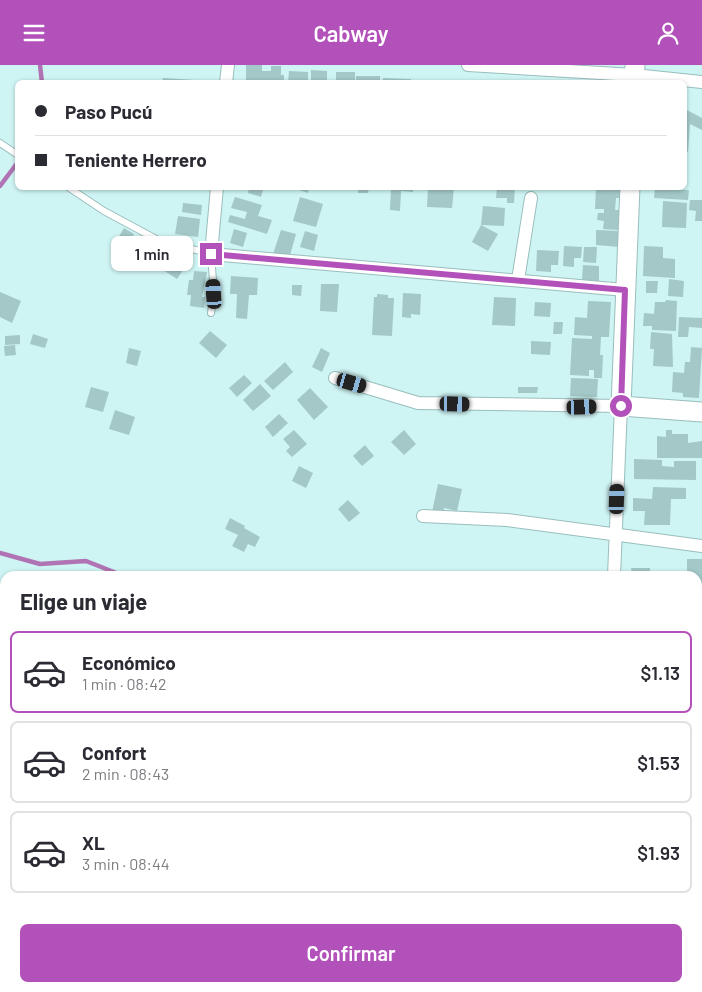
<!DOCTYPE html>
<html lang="es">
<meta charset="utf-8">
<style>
body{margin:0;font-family:Barlow,sans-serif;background:#f2f2f3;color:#2b2b33;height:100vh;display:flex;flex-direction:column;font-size:19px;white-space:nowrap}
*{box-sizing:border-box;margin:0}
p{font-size:16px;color:#7c7c81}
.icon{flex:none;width:28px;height:28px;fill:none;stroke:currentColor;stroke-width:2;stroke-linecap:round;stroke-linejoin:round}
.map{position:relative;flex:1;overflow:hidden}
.sheet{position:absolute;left:0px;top:506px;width:702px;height:421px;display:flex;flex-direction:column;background:#fff;border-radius:15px 15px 0 0;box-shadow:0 1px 4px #0004}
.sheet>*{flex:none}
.hud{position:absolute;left:15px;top:15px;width:672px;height:110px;border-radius:8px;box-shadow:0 1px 4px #0004;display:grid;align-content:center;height:110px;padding:0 20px;background:#fff}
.end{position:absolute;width:22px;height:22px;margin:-11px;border:6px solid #b251b9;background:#fff;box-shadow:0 0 0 2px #fff}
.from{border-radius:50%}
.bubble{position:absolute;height:35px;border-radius:8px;background:#fff;box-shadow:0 1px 4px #0004;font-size:16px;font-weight:600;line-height:35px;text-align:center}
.car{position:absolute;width:15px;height:30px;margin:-15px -8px;border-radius:6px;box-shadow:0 0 4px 1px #0007;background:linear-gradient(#222 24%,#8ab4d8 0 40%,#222 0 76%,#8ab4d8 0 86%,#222 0)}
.hud b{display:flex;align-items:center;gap:18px;height:48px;font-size:19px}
.hud b+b{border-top:1px solid #e1e1e2}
.hud i{width:12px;height:12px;background:#2b2b33}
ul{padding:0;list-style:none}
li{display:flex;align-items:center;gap:15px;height:82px;margin:0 10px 8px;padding:0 10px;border:2px solid #e1e1e2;border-radius:8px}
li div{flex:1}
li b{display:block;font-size:19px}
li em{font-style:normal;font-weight:600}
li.selected{border-color:#b251b9}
li>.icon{width:45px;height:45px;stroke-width:1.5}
h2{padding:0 20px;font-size:22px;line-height:60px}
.primary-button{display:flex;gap:10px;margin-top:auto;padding:10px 20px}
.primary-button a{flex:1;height:58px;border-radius:8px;background:#b251b9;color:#fff;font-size:20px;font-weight:600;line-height:58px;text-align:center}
header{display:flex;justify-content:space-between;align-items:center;height:65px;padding:0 20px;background:#b251b9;color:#fff;font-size:22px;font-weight:600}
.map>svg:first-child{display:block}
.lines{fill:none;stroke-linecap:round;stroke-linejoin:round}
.stream{stroke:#b073b3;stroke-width:4.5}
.building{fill:#a3c8c7}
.lane-casing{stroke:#99bebc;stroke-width:8}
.street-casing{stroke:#99bebc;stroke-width:14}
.secondary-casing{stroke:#99bebc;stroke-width:21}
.lane{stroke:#fff;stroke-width:6}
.street{stroke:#fff;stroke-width:12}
.secondary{stroke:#fff;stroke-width:19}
.route{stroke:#b251b9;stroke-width:6}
</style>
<header><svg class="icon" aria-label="menu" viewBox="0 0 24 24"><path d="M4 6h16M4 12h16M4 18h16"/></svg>Cabway<svg class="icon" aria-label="person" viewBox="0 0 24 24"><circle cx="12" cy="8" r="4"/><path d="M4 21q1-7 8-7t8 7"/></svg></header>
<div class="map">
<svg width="702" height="927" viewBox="0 0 702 927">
<rect width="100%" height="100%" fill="#cef4f3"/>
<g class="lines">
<g class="stream">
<polyline points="40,0 42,18"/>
<polyline points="0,121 18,97"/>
<polyline points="0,488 40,499 86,496 124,511"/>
<polyline points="698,802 702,803"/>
</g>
</g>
<g class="building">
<polygon points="246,0 262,0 262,6 271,6 271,1 281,1 281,10 284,10 284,18 246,18"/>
<polygon points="311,5 327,6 327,18 311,18"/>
<polygon points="289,6 308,7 308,18 288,18"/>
<rect x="336" y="7" width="19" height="11"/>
<rect x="356" y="11" width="24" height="7"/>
<polygon points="163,13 211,16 211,18 162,18"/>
<polygon points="383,13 411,14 411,18 383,18"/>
<polygon points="685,44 702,53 702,65 690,59 688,87 685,87"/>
<polygon points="249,122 264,122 261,132 248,128"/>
<polygon points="291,122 309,122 308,128"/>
<polygon points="358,122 369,122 368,128 358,128"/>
<polygon points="391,122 413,122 413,127 401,126 400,146 390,145"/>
<polygon points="428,122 454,122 452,143 427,142"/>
<polygon points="497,122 515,122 514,138 507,138 507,133 496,133"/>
<polygon points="596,122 620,122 620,133 616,133 615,145 622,145 618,165 603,164 604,156 597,155 598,148 604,148 604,144 595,144"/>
<polygon points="655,122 681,122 681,125 689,125 688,135 654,133"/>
<polygon points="235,132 262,140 258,151 272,155 267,169 228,157 230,150 245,154 247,147 231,143"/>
<polygon points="300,132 323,139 316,162 293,156"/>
<polygon points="690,135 702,135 702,156 695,156 696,146 689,145"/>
<polygon points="663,136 687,138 686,163 662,162"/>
<polygon points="183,138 202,140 201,150 182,147"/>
<polygon points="483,141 505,143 504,161 481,160"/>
<polygon points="178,151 200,154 198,172 175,169"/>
<polygon points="481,160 498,169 488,186 472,177"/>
<polygon points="124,163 134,169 128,180 118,173"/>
<polygon points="234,164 247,168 243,182 230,178"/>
<polygon points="281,165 296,169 289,194 273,189"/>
<polygon points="596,165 620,166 620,182 596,180"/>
<polygon points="305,166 318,170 314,186 300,182"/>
<polygon points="135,173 146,180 140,189 129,182"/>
<polygon points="564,181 582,182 581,193 574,193 574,202 563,201"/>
<polygon points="644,181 663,182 663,193 675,194 675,213 643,211"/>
<polygon points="154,182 169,192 173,186 183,192 181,195 187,199 177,214 146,194"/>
<polygon points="584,182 597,182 596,198 583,197"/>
<polygon points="537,185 559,186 558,200 551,200 551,207 536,206"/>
<polygon points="583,200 599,201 599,216 582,215"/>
<polygon points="194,206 207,207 202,232 205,232 204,243 190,241 191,230 187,230 189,215 193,215"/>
<polygon points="231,211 258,213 257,230 249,230 247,254 236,253 237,229 230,229"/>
<polygon points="669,214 684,216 683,232 668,231"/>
<polygon points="646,216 658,216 657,228 646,228"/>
<polygon points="321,219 339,219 337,247 320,246"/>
<polygon points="292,220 302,220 301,231 292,230"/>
<polygon points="0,227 21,236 12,258 0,252"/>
<polygon points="403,228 421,229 420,250 411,249 411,253 402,252"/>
<polygon points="377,229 388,230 388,233 394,233 392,271 372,270 374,232 377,232"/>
<polygon points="494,232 516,233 515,261 492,260"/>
<polygon points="666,235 677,236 676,266 652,265 652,261 643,261 644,248 654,249 655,237 665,237"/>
<polygon points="588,236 611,237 609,272 601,272 600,290 603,290 602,313 594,313 594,305 589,305 589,311 570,310 572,273 592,274 592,271 574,270 575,252 587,253"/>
<polygon points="535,237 551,238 550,252 534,251"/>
<polygon points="679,252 702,253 702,263 689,262 688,272 678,272"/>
<polygon points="554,257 563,257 562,269 553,269"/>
<polygon points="210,266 227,280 216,293 199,278"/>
<polygon points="651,267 672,269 673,302 653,301 654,284 650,284"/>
<polygon points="33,269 48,274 45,283 30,279"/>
<polygon points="20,270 20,279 5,280 5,271"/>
<polygon points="531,276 551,277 550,290 531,289"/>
<polygon points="15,280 16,290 5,291 4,281"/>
<polygon points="691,282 702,283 699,333 683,332 683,328 672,327 673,307 684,308 685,297 690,297"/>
<polygon points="129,283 141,286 137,301 126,298"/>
<polygon points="321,283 330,288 322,307 312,302"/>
<polygon points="285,297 293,307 273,325 264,316"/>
<polygon points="244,310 252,318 237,332 229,323"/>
<polygon points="571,313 598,314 597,332 570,331"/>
<polygon points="260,319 271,331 253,346 243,335"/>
<polygon points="91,322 109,327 103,347 85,342"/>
<polygon points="518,322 538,322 537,328 518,328"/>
<polygon points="310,323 328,342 314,355 297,335"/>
<polygon points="115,345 135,352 129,370 109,364"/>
<polygon points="279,349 288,358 273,372 265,362"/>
<polygon points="294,365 307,379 292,392 286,386 290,382 283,374"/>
<polygon points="404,365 416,379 404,390 391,377"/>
<polygon points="666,365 672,365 672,369 688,369 688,378 702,376 702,393 657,393 657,371 666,372"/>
<polygon points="365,380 374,391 362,401 353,391"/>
<polygon points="634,394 662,395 662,401 674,402 674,396 696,396 696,415 634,414"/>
<polygon points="299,401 313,408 306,423 292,416"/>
<polygon points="438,419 462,424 457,446 444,443 443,449 432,447"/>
<polygon points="653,422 686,423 686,434 671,434 670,460 644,460 645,446 633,446 633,433 652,434"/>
<polygon points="348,435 360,448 349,457 338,444"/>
<polygon points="230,453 245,461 244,463 260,472 255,482 248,479 244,487 232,481 238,470 225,464"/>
<polygon points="687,494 702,494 702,542 698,542 698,511 687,511"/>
<polygon points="631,503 650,503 650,511 632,511"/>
<polygon points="1,864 5,864 5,885 0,885"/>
<polygon points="0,921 14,922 14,927 0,927"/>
<rect x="164" y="922" width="16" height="5"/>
<polygon points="637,922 663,922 657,927 641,927"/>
<polygon points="54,923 72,924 72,927 54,927"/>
<polygon points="234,923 265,925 265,927 234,927"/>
</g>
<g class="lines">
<defs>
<g id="lane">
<polyline points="0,78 18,90"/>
<polyline points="68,122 104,146 158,175 211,189 214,229 211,248"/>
</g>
<g id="street">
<polyline points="468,0 634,10 702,17"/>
<polyline points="226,18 228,0"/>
<polyline points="217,122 211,189 625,225"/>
<polyline points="518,215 531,133"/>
<polyline points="335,313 418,338 621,341 614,511"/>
<polyline points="423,451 507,455 702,481"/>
<polyline points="0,612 5,613"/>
<polyline points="698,617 702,616"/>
<polyline points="0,715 5,670"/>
<polyline points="0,731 5,731"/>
<polyline points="0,845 5,846"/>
<polyline points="698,917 702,920"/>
<polyline points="91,927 92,922"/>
<polyline points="207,927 208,922"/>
</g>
<g id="secondary">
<polyline points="634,18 635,0"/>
<polyline points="630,122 621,341 702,347"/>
<polyline points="698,714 702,692"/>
<polyline points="662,927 662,922"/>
</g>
</defs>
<use href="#lane" class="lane-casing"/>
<use href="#street" class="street-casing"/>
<use href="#secondary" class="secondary-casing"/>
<use href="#lane" class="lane"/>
<use href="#street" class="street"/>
<use href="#secondary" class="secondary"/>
</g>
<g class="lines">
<polyline class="route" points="211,189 625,225 621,341"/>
</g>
</svg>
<i class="end from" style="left:621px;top:341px"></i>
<i class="end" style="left:211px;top:189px"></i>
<div class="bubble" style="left:111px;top:171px;width:82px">1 min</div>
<i class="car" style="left:214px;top:229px;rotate:356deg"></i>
<i class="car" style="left:352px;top:318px;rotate:106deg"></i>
<i class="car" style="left:455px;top:339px;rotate:91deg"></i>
<i class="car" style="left:582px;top:342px;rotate:88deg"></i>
<i class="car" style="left:617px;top:434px;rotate:2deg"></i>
<div class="hud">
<b><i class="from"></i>Paso Pucú</b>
<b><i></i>Teniente Herrero</b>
</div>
<section class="sheet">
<h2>Elige un viaje</h2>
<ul>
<li class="selected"><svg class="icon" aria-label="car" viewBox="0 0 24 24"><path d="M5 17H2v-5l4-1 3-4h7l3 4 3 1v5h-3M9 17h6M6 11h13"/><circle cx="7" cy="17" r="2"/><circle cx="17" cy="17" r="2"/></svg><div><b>Económico</b><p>1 min · 08:42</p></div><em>$1.13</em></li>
<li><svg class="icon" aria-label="car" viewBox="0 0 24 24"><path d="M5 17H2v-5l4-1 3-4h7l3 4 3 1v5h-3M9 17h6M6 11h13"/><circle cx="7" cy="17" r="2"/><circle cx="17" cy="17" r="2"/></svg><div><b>Confort</b><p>2 min · 08:43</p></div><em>$1.53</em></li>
<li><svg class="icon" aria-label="car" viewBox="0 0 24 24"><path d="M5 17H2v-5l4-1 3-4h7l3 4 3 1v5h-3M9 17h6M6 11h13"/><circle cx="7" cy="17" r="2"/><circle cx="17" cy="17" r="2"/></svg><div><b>XL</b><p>3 min · 08:44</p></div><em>$1.93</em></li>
</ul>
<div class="primary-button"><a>Confirmar</a></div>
</section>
</div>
